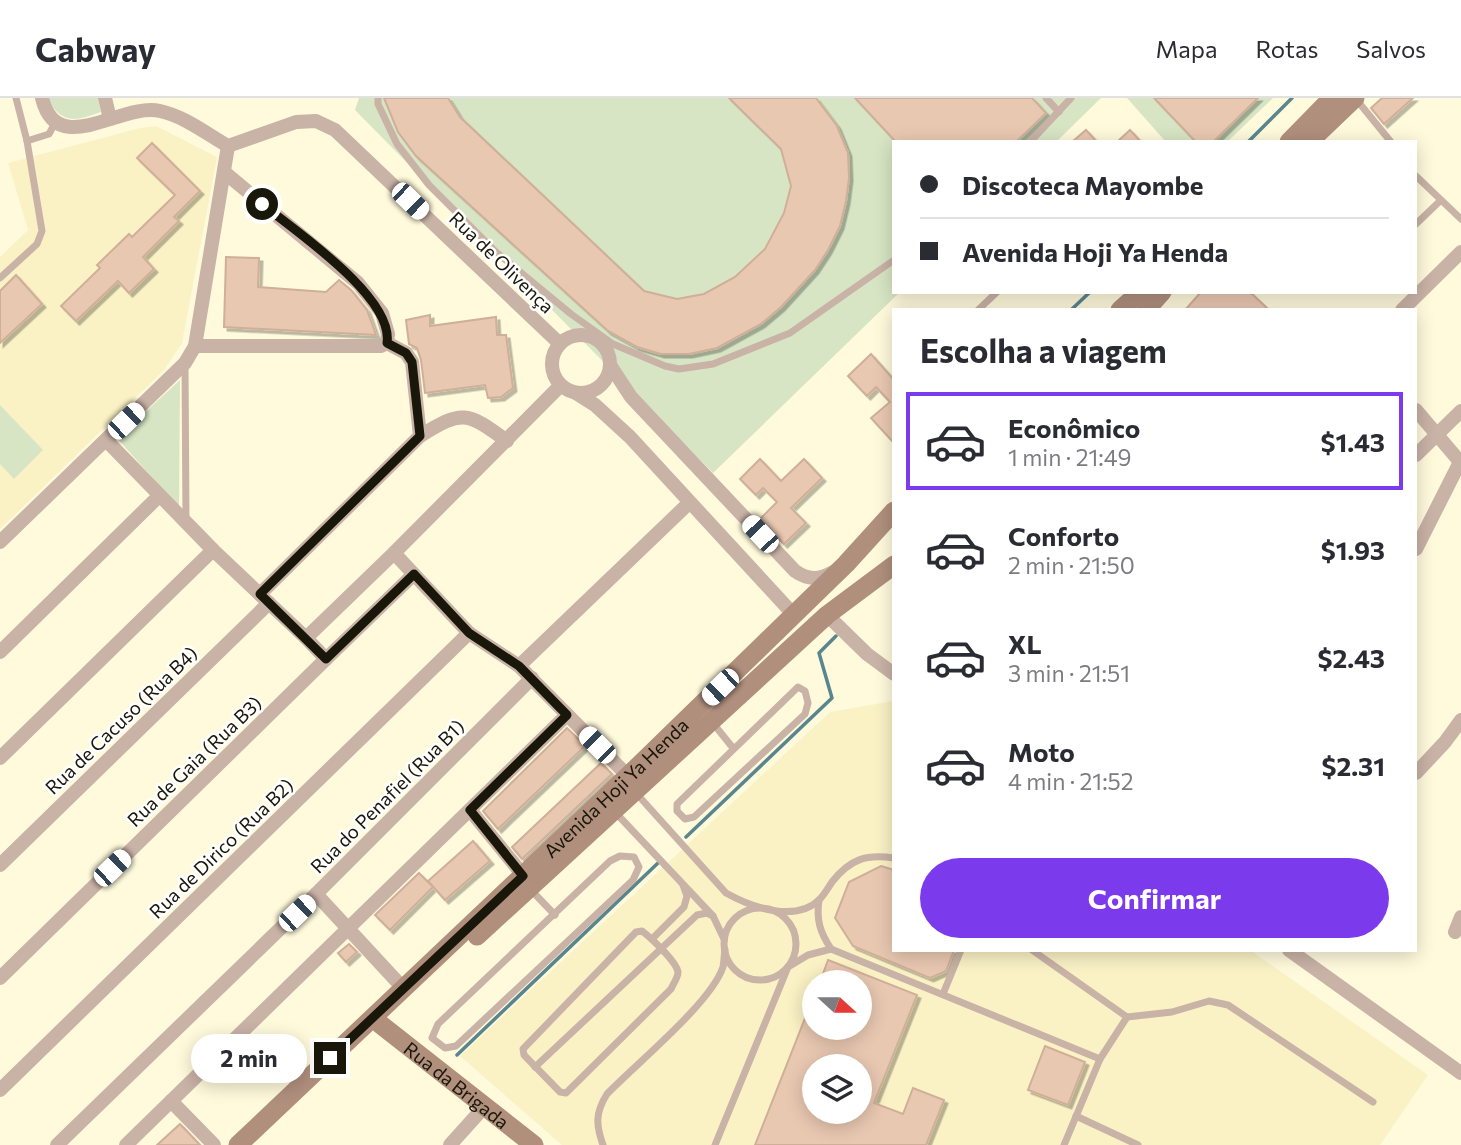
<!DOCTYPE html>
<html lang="pt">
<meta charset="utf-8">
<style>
body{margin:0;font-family:Commissioner,sans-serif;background:#f2f2f3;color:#2b2b33;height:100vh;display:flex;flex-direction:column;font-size:26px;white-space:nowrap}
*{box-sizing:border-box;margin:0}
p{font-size:23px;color:#7c7c81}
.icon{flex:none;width:38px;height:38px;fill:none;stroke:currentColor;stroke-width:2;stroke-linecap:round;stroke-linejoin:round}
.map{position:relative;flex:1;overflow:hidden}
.side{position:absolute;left:892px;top:210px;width:525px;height:644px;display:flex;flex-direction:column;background:#fff;border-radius:0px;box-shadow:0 4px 18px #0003}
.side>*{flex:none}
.banner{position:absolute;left:892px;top:42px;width:525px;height:154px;border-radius:0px;box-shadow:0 4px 18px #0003;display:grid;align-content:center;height:154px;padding:0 28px;background:#fff}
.needle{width:46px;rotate:111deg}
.controls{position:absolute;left:802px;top:872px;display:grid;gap:14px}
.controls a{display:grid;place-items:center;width:70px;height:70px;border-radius:50%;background:#fff;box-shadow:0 4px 18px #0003;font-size:35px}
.end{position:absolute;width:32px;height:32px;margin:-16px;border:9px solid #191709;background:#fff;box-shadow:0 0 0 4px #fff}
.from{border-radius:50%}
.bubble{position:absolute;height:49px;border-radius:24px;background:#fff;box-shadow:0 4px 18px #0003;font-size:23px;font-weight:700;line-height:49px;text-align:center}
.car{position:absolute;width:21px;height:42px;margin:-21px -10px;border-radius:9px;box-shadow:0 0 5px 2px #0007;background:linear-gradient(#fff 24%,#345 0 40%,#fff 0 76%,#345 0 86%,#fff 0)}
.banner b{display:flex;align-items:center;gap:24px;height:66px;font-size:26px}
.banner b+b{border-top:2px solid #e1e1e2}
.banner i{width:18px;height:18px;background:#2b2b33}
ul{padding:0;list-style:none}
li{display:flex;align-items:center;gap:21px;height:98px;margin:0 14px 10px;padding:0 14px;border:4px solid transparent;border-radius:0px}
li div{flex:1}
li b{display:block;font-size:26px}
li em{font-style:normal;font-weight:700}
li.active{border-color:#7c3aed}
li>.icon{width:63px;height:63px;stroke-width:1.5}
h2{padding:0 28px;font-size:32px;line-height:84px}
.button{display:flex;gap:14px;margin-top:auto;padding:14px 28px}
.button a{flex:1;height:80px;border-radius:42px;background:#7c3aed;color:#fff;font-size:28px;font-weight:700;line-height:80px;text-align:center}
header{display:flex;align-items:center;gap:42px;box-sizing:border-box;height:98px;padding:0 35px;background:#fff;border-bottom:2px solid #e1e1e2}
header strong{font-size:33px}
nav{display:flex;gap:38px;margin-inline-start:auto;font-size:24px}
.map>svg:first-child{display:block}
.built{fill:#faf2c5;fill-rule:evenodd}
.green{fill:#d7e5c4}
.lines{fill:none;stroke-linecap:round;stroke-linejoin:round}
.stream{stroke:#59858e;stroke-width:3.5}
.building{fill:#e9c8b1;stroke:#d0af99;stroke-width:2;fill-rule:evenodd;filter:url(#shadow)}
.lane{stroke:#c9b2a6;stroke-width:7}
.street{stroke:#c9b2a6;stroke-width:14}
.secondary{stroke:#b08f7d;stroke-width:19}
.route{stroke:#191709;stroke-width:9}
.labels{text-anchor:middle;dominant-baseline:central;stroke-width:5;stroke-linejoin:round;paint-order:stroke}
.street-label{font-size:19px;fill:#191709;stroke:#fff}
</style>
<header>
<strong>Cabway</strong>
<nav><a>Mapa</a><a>Rotas</a><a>Salvos</a></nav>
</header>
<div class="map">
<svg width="1461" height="1047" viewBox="0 0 1461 1047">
<defs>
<filter id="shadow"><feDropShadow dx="3.5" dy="3.5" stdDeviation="0" flood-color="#0004"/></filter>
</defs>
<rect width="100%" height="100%" fill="#fffadc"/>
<g class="built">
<polygon points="156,28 217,59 182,245 164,272 0,431 0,159 28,132 8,65 140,30"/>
<path d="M893 603 894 852H1250L1428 977 1380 1047H562L460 958 830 614ZM814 884H859V929H814ZM814 968H859V1013H814Z"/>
</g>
<g class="green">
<path d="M46 0H98L101 14C73 24 63 26 46 0Z"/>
<polygon points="359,0 1101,0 1056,44 894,44 894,194 900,194 713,375 355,12"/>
<polygon points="1127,0 1273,0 1227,44 1166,44"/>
<polygon points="180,282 179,410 117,340"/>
<polygon points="0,307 43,352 14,381 0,366"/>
</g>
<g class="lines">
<g class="stream">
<polyline points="1248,44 1292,0"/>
<polyline points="1071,212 1090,194"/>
<polyline points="686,739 832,600 819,555 836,538"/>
<polyline points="457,957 658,765"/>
</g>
</g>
<g class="building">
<polygon points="384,0 448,0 460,19 644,193 677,201 704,196 735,179 765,151 784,115 791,88 781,51 729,0 816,0 837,28 848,55 849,80 846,103 840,128 828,152 815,172 781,209 761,226 717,250 689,256 661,256 637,249 608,233 416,58 398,34"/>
<polygon points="855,0 1032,0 1046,15 1016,44 896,44"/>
<polygon points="1154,0 1258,0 1213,44 1196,44"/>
<polygon points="1382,0 1413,0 1384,26 1371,10"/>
<polygon points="1086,32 1097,44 1072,44"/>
<polygon points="1130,32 1141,44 1117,44"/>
<polygon points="152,45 200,93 174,119 179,123 143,159 154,171 129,195 118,183 76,223 61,208 100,170 97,167 129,136 132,139 175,97 137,60"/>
<polygon points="226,159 259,160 258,189 326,194 339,182 351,192 367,212 376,237 224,229"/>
<polygon points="16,177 42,206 0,245 0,193"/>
<polygon points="1201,194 1250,194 1269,212 1185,212"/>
<polygon points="430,217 430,228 496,219 497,237 506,237 513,290 501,299 488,300 485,287 425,295 421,262 417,250 409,246 406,222"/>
<polygon points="871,256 894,282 894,345 871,320 890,304 876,289 867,298 848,278"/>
<polygon points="760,361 781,383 804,361 822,380 791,410 806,425 784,446 760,421 777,404 763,390 756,397 740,381"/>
<polygon points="567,630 585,648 498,731 483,713"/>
<polygon points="601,665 612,676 522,761 512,749"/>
<polygon points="473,743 490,763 445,802 428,783"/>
<polygon points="881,768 894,772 894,852 954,852 946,873 930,880 853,848 835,820 849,784"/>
<polygon points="419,775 433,789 390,832 375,817"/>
<polygon points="349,846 357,854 346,864 338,855"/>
<path d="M828 862 917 897 874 1005 903 1016 913 990 944 1002 926 1047H755L813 900 814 929H859V884H820ZM814 968H859V1013H814Z"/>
<polygon points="1045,948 1085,964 1068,1007 1028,992"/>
<polygon points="180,1026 200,1047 157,1047"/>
</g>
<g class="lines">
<g class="lane">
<polyline points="16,0 27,43 49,36 55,25"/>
<polyline points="378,0 378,6 397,46 429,87 496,154 571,216 613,246 665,268 679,271 713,266 790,235 894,162"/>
<polyline points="1046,0 1059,14"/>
<polyline points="1356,1 1391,44"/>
<polyline points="1030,44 1071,0"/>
<polyline points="1416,78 1461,121"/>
<polyline points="1416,126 1440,103"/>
<polyline points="0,180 37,146 42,133 27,43"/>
<polyline points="978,212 997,194"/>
<polyline points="185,266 186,422"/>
<polygon points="798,589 805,593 808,605 805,616 694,719 685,721 677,713 677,706"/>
<polyline points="712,624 733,650"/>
<path d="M636 695 726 795C751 809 795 825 819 802 824 797 828 790 832 784 850 761 866 756 894 760"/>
<polyline points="614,713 713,818 724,841"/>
<polygon points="620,758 634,759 639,769 633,782 456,948 445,950 432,940 438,926 610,763"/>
<polyline points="531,792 555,817"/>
<path d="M819 802C816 822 820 834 831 851"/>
<circle cx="760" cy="846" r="36"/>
<path d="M642 833C651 840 676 863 678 874 678 880 673 886 671 891L566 995 560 994 524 957 523 951 636 834Z"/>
<polyline points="652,841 684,809 687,798 683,787"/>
<polyline points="1032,852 1127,919 1172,914 1209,903 1228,907 1373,1004"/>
<polyline points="943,896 961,852"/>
<polyline points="535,969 697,817 707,815 713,818"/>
<polyline points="1076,1018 1138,1047"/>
<path d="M603 1047C596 1027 595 1015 607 996 636 966 711 905 723 869 724 864 724 857 725 852"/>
<polyline points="715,1047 788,869 808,857 831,851 1100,961 1127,919"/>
<polyline points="1064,1047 1100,961"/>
</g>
<g class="street">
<path d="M42 0C57 62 121 4 160 13 184 18 207 36 228 48L296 24 316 23 335 32 559 245"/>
<polyline points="105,0 110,21"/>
<polyline points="224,74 358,185 382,215 388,236 387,245"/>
<polyline points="1402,212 1461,154"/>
<circle cx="581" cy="266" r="29"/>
<polyline points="195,248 381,248 387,245"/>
<path d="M610 267 631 299 795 473C808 482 819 482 833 474"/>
<polyline points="576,295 595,307 630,339 794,517"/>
<polyline points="1416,312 1461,365"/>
<path d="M420 338C463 311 467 314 507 343"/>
<polyline points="106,342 213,452 306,540"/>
<polyline points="1416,357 1461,313"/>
<polyline points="0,444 185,265 195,248 228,48"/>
<polyline points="1416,451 1460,364"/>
<polyline points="394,455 560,288"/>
<polyline points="414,476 326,561 306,540 394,455 469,535 519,568 628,678"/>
<polyline points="260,496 420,338 412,264 406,255 387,245"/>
<polyline points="827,517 867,556 894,576"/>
<polyline points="0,554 159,398"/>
<polyline points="519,568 689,405"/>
<polyline points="0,660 213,452"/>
<polyline points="1416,675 1445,644 1461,622"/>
<polyline points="470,712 523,777"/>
<polyline points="0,767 269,505"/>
<polyline points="316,796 403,890"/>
<polyline points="1455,834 1461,819"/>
<polyline points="1289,852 1461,975"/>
<polyline points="0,880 326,561"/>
<polyline points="0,992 469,535"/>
<polyline points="171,1003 214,1047"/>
<polyline points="57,1047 316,796 532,580"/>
<polyline points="126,1047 567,617"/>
<polyline points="450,1047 485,1008"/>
</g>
<g class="secondary">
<polyline points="1289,44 1332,0"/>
<polyline points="1309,44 1355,0"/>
<polyline points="1120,212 1140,194"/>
<polyline points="1146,212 1162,194"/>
<polyline points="477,838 827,517 894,467"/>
<path id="s1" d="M380 926 534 1047"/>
<path id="s2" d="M238 1047 628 678 846 466 894 413"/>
</g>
</g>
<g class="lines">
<path class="route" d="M262 106C295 133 394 199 387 245L406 255 412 264 420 338 260 496 326 561 414 476 469 535 519 568 567 617 470 712 523 778 330 960"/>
</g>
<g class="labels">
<g class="street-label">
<text transform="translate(502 164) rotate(44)">Rua de Olivença</text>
<text transform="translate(121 622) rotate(-44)">Rua de Cacuso (Rua B4)</text>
<text transform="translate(194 663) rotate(-44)">Rua de Gaia (Rua B3)</text>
<text stroke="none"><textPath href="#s2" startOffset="520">Avenida Hoji Ya Henda</textPath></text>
<text transform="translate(387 698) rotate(-45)">Rua do Penafiel (Rua B1)</text>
<text transform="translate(221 750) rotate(-44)">Rua de Dirico (Rua B2)</text>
<text stroke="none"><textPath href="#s1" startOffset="98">Rua da Brigada</textPath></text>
</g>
</g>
</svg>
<div class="controls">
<a><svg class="needle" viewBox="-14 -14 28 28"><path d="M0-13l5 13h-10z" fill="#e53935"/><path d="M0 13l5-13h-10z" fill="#7c7c81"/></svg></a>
<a><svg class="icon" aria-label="layers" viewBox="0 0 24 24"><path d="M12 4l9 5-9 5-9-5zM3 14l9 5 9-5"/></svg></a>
</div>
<i class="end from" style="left:262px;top:106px"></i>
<i class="end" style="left:330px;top:960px"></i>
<div class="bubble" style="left:191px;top:936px;width:116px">2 min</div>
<i class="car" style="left:410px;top:103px;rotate:134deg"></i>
<i class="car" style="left:126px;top:323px;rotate:46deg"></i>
<i class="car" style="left:760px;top:436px;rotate:317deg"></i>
<i class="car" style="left:720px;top:589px;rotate:226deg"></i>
<i class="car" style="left:597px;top:647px;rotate:315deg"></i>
<i class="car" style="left:112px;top:770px;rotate:46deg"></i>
<i class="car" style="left:297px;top:815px;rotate:46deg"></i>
<div class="banner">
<b><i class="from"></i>Discoteca Mayombe</b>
<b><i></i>Avenida Hoji Ya Henda</b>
</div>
<section class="side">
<h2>Escolha a viagem</h2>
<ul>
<li class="active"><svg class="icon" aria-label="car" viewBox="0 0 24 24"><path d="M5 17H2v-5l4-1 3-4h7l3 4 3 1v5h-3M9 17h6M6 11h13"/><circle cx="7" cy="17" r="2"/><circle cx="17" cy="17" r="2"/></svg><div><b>Econômico</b><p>1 min · 21:49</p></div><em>$1.43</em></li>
<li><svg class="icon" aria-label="car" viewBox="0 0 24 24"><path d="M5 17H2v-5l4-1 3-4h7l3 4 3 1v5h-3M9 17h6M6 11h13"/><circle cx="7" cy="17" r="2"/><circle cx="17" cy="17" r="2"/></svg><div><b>Conforto</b><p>2 min · 21:50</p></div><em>$1.93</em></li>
<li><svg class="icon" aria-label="car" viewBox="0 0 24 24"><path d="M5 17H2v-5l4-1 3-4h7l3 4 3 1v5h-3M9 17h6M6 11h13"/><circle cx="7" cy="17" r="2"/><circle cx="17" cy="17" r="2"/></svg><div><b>XL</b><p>3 min · 21:51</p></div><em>$2.43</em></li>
<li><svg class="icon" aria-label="car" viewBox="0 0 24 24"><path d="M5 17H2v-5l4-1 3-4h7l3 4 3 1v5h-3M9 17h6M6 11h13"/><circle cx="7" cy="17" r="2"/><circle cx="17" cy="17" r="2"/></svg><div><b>Moto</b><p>4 min · 21:52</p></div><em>$2.31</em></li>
</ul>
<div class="button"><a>Confirmar</a></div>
</section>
</div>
